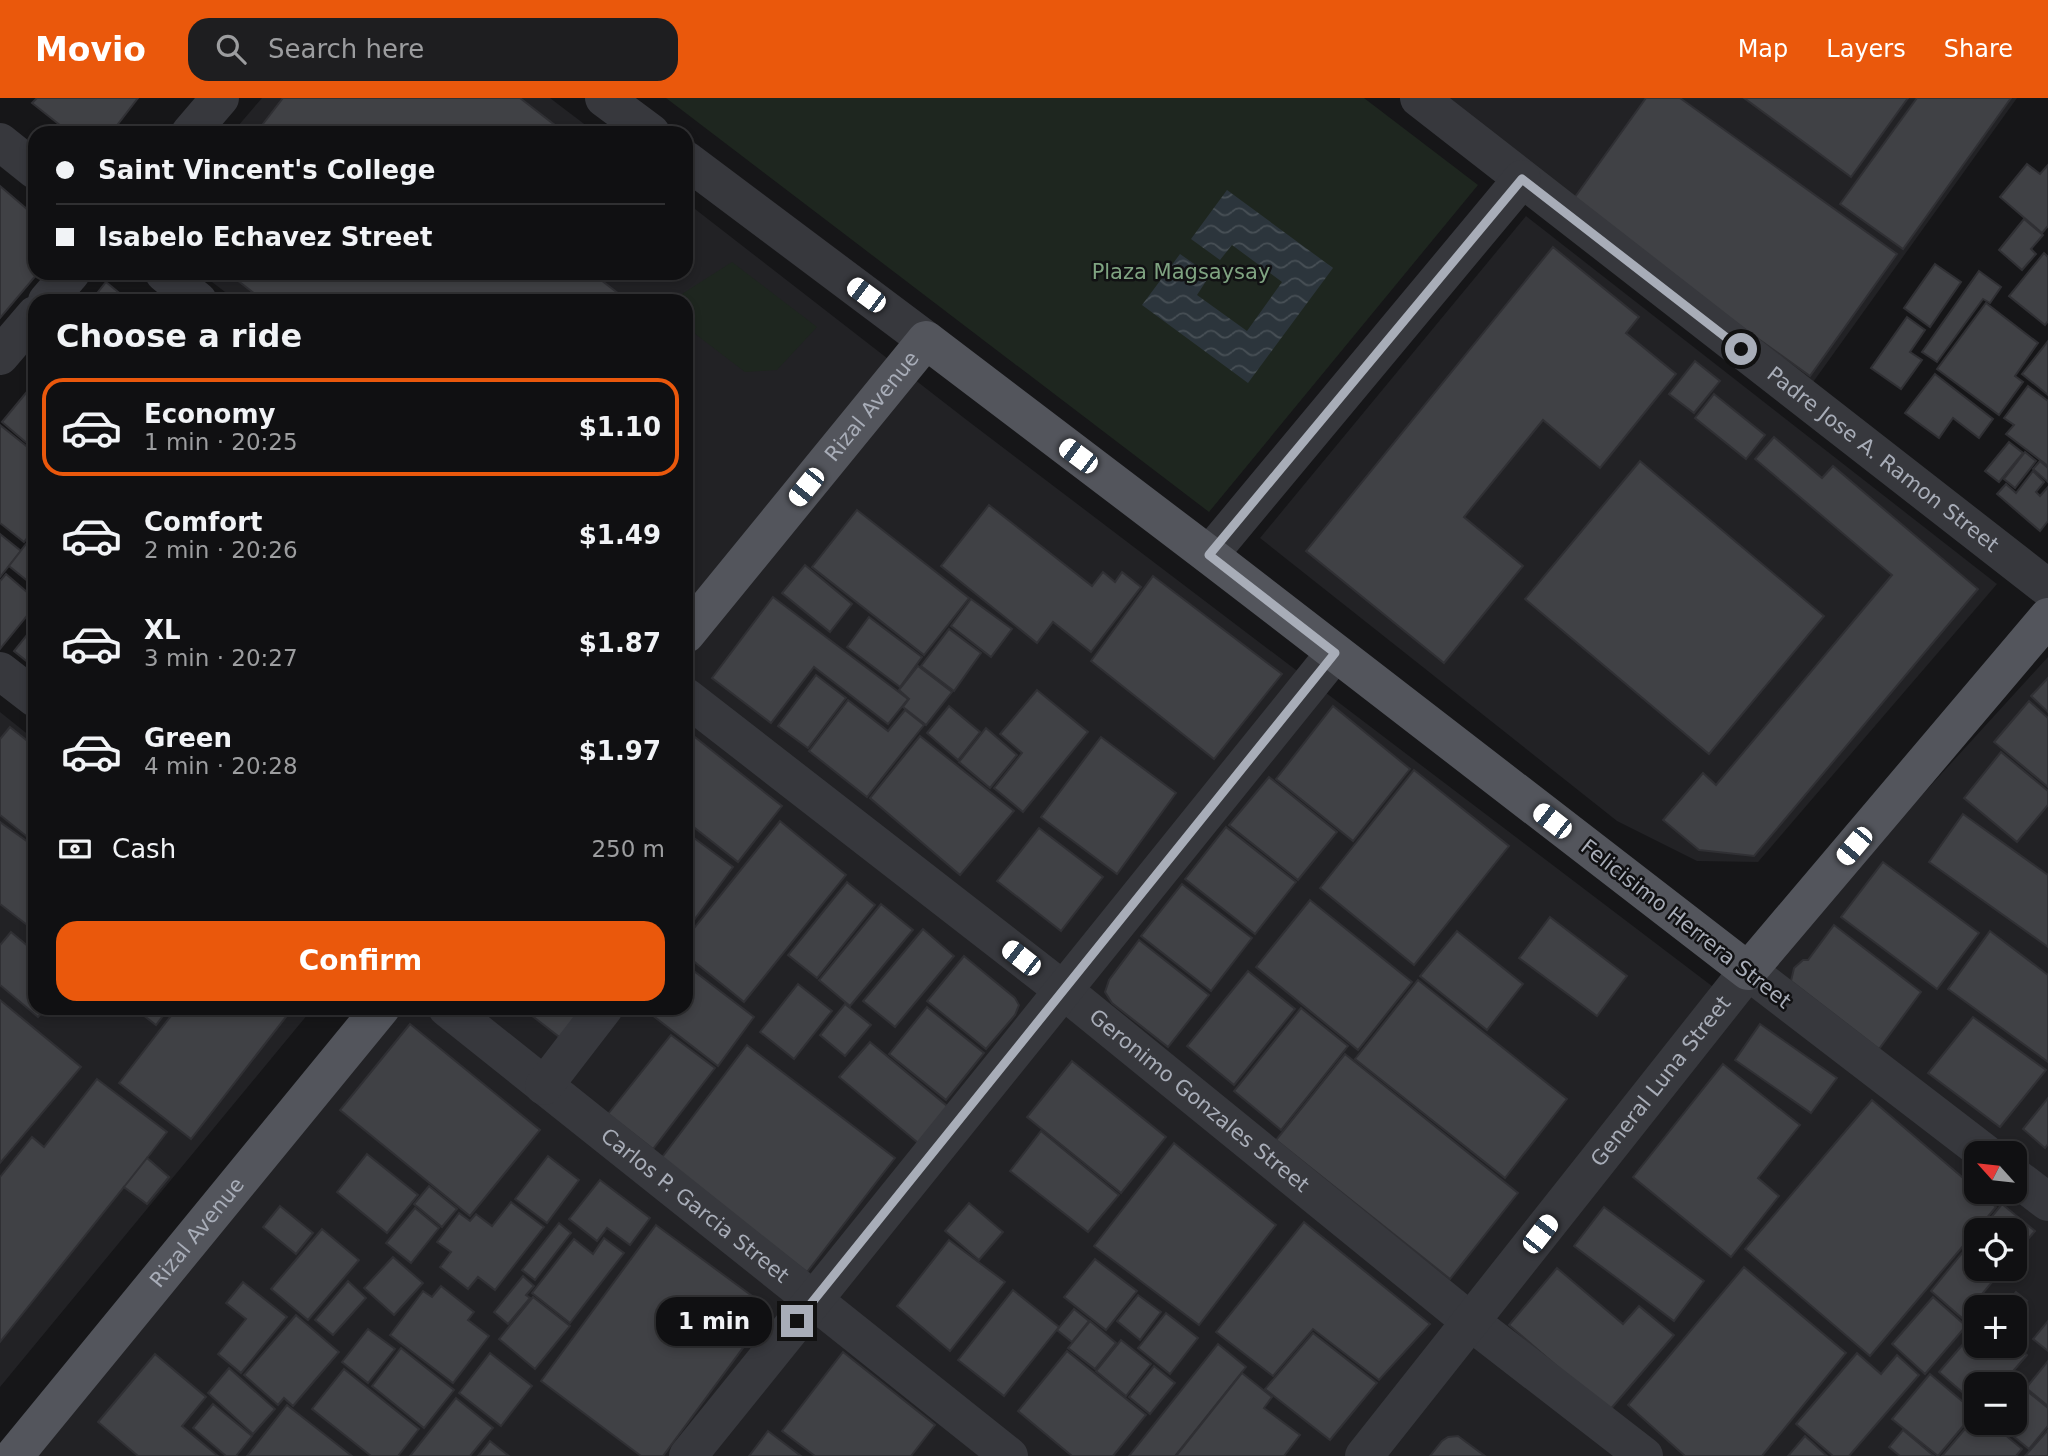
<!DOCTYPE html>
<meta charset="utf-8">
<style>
body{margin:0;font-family:"DejaVu Sans",sans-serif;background:#1e1e20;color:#f1f3f6;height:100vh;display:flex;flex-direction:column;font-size:26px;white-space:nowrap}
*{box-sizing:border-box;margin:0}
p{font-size:23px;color:#9c9d9f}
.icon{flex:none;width:38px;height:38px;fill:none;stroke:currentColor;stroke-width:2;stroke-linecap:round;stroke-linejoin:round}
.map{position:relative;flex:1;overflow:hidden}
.side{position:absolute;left:28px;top:196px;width:665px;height:721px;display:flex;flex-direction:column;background:#101012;border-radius:21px;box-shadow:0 4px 10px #0003,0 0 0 2px #303032}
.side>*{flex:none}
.banner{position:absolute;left:28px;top:28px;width:665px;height:154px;border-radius:21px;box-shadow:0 4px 10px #0003,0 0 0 2px #303032;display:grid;align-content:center;height:154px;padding:0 28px;background:#101012}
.needle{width:46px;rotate:297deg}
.buttons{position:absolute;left:1964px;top:1043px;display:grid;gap:14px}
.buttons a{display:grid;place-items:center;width:63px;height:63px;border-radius:14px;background:#101012;box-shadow:0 4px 10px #0003,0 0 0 2px #303032;font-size:35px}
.end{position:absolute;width:32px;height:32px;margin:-16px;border:9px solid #a8adb8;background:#111;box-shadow:0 0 0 4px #111}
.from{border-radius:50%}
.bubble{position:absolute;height:49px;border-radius:21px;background:#101012;box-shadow:0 4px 10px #0003,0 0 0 2px #303032;font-size:23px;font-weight:700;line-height:49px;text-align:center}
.car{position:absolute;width:21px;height:42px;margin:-21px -10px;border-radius:9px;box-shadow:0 0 5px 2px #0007;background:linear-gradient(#fff 24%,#345 0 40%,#fff 0 76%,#345 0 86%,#fff 0)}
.banner b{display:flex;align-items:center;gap:24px;height:66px;font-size:26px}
.banner b+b{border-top:2px solid #303032}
.banner i{width:18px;height:18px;background:#f1f3f6}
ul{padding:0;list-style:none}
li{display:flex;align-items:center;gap:21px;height:98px;margin:0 14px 10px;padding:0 14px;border:4px solid transparent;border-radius:21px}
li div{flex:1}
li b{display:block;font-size:26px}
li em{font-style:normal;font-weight:700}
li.on{border-color:#ea580c}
li>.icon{width:63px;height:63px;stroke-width:1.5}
h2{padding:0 28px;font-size:32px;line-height:84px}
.pay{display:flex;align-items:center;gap:18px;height:77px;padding:0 28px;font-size:26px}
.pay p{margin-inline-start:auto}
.action{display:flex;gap:14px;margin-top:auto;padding:14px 28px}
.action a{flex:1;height:80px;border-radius:21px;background:#ea580c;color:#fff;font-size:28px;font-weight:700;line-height:80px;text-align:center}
header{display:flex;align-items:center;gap:42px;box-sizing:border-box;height:98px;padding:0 35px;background:#ea580c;color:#fff}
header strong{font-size:33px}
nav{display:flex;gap:38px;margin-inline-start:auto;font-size:24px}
.search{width:490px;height:63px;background:#1e1e20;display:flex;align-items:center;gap:18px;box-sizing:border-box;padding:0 24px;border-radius:21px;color:#9c9d9f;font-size:26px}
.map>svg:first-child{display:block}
.built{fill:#222225;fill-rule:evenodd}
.green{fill:#1e261f}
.water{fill:url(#water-waves)}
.building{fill:#404145;stroke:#303034;stroke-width:2}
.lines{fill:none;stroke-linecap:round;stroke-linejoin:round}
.minor{stroke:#37383d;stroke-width:38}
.major{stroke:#53555c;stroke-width:38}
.route{stroke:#a8adb8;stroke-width:9}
.labels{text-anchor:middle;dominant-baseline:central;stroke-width:5;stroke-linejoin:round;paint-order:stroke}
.park-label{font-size:21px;fill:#7fa381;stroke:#111113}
.street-label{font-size:21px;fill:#a8adb8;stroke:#111113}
</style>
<header>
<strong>Movio</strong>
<div class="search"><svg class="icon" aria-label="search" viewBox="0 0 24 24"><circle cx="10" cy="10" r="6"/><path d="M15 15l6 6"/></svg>Search here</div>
<nav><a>Map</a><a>Layers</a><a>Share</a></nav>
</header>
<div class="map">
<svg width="2048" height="1358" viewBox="0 0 2048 1358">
<defs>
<pattern id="water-waves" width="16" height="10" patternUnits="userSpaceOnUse" patternTransform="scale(1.75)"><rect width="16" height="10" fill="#2c353c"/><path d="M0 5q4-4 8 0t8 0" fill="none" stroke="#485056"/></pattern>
</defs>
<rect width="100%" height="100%" fill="#161618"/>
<g class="built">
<polygon points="262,0 550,0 596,35 232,35"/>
<polygon points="1431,0 2017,0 1811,287"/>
<path d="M686 104 968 323 1733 904 2048 559V1358H35L358 910H686V203H237L200 175H686ZM1976 1055H2014V1094H1976ZM1976 1132H2014V1171H1976ZM1976 1209H2014V1248H1976ZM1976 1286H2014V1325H1976Z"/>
<polygon points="1526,118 1997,486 1758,764 1697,763 1617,723 1260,440"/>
<polygon points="0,614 35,642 35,910 313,910 0,1289"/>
</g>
<g class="green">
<polygon points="666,0 1364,0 1478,87 1209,414"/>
<polygon points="732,164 817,229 777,272 745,274 686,229 686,203 671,203"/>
</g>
<polygon class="water" points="1227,92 1333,170 1248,285 1142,207 1180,156 1210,177 1197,197 1247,233 1282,184 1232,147 1220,162 1191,141"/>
<g class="building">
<polygon points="37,0 138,0 111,35 70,35 32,5"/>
<polygon points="283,0 520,0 556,28 550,35 256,35"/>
<polygon points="1646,0 1680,0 1897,156 1810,278 1570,106"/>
<polygon points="1744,0 1908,0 1851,79"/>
<polygon points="1917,0 2011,0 1903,151 1840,106"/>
<polygon points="2027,66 2040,76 2048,67 2048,128 2042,135 2000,99"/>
<polygon points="0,88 35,118 35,175 38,175 0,220"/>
<polygon points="2024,121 2043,137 2031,151 2036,156 2022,172 1999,152"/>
<polygon points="1553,149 1639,219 1626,235 1676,276 1600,370 1543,322 1464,419 1523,468 1444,565 1306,453"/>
<polygon points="2044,155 2048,159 2048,223 2045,227 2009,198"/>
<polygon points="1935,166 1961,184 1930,229 1904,210"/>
<polygon points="1979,173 2001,189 1990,205 1983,201 1937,264 1922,254"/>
<polygon points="228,175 592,175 628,203 264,203"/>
<polygon points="106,184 129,203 91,203"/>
<polygon points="1986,205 2038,245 2015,278 2023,284 1999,317 1937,271"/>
<polygon points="1907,219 1925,232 1910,254 1922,262 1901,291 1871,270"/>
<polygon points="2048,243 2048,297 2022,276"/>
<polygon points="1695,263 1720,283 1694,315 1669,296"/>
<polygon points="1935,276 1993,321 1979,340 1953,320 1939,340 1905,315"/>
<polygon points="35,284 35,352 2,324"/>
<polygon points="2028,288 2048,303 2048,368 2006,336 2014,327 2004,320"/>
<polygon points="1714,296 1765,337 1746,361 1695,320"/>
<polygon points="0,327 35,355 35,430 24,444 0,425"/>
<polygon points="1774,339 1822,380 1833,368 1978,491 1754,758 1699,752 1663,722 1703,675 1716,687 1892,477 1755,361"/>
<polygon points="2009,344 2023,355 1999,384 1985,373"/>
<polygon points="2025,354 2036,363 2015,390 2004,381"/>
<polygon points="1640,363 1824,518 1709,656 1525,501"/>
<polygon points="2040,363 2048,370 2048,384 2033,371"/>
<polygon points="2033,373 2044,384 2036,394 2040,398 2048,389 2048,423 2040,433 1997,396 2006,386 2016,395"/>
<polygon points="989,407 1092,488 1103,474 1115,484 1122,474 1141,489 1091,554 1053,524 1037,545 941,468"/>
<polygon points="857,412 969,500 924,557 812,469"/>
<polygon points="0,436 21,453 0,479"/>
<polygon points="33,437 35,439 35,489 9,468"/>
<polygon points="805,467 852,506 830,534 782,495"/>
<polygon points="6,476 35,501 35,508 0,551 0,483"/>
<polygon points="1153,478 1282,576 1214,661 1091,563"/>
<polygon points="773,499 908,601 888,626 814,569 771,625 712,580"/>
<polygon points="971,501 1012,531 991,559 951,528"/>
<polygon points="869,519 922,559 900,589 847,549"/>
<polygon points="35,527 35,558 29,565 14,553"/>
<polygon points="949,531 981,555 954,593 921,568"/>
<polygon points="918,568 952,594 926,627 903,609 909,601 899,592"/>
<polygon points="816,577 846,600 808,650 778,628"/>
<polygon points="2048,580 2048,614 2031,598"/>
<polygon points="1037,592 1088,634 1023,714 994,690 1022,655 1000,636"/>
<polygon points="848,602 888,633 905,612 924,627 867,699 809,653"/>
<polygon points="2029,603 2048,620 2048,689 1994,644"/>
<polygon points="949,608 980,634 958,662 927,635"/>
<polygon points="1333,608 1410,671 1353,743 1276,681"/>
<polygon points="10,629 35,649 35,745 0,717 0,641"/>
<polygon points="986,630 1017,657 990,690 959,664"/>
<polygon points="686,632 782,708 738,764 686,723"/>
<polygon points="920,638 1014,713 960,777 870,700"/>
<polygon points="1101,639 1176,695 1117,776 1041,719"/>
<polygon points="2001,654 2048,693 2048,707 2017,744 1964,700"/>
<polygon points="1414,672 1509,748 1414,867 1320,790"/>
<polygon points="1269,679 1337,734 1298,782 1229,727"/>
<polygon points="1963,716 2048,777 2048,849 1929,764"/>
<polygon points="780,723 846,777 744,904 686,857 686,840"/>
<polygon points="0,724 35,749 35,833 0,806"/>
<polygon points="1226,729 1296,784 1255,836 1185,781"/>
<polygon points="1039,730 1103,779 1061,833 997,783"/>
<polygon points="686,734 733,769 686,833"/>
<polygon points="1883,764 1979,835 1937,891 1841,819"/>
<polygon points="847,784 875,807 817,880 788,857"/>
<polygon points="1182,786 1252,840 1211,893 1141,838"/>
<polygon points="1310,802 1412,884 1358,952 1256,869"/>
<polygon points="881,806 913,832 850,908 819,882"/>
<polygon points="1550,819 1627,878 1597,918 1519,860"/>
<polygon points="1834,827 1921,894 1879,951 1791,883 1794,870 1803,862 1808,862"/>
<polygon points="923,831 954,858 895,929 863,903"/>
<polygon points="1457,833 1523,886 1487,932 1420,878"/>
<polygon points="1990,833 2048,877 2048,964 1948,891"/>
<polygon points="11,834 35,854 35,910 46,910 38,919 0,887 0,847"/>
<polygon points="1139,842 1209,897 1168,949 1112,905 1105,894 1109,882"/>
<polygon points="964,858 1015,900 1019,907 1015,917 986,951 927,903"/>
<polygon points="686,867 754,919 718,968 643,910 686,910"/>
<polygon points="1248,873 1295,911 1234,987 1187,948"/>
<polygon points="1418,882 1567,1001 1505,1080 1355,961"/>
<polygon points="798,886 832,913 794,961 760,934"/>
<polygon points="0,902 81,969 0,1065"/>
<polygon points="845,906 871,927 845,958 820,937"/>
<polygon points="927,909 984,955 946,1002 889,956"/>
<polygon points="134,910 169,910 156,927"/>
<polygon points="177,910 282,910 289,915 191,1041 119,985"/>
<polygon points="522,910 623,910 585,959"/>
<polygon points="1301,910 1348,948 1281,1032 1234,993"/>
<polygon points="1973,919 2046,972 2000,1029 1928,975"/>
<polygon points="410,926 540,1032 470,1118 340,1012"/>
<polygon points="1760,926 1837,980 1811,1015 1735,962"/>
<polygon points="671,937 715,970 653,1051 608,1016"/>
<polygon points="870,944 953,1013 923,1049 839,979"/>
<polygon points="747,947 895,1060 807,1174 660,1062"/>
<polygon points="1345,956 1518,1095 1450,1181 1276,1042"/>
<polygon points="1072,963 1166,1039 1121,1095 1027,1019"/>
<polygon points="1723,966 1800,1027 1758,1080 1779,1098 1731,1159 1633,1079"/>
<polygon points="97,981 167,1034 147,1060 169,1079 147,1106 124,1089 0,1244 0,1079 32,1039 44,1049"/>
<polygon points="2048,1000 2048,1046 2045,1050 2023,1031"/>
<polygon points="1872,1002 1976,1091 1976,1094 1979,1094 1996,1109 1870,1258 1745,1151"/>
<polygon points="1041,1033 1119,1097 1088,1134 1010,1073"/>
<polygon points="1174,1045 1276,1127 1199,1227 1094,1148"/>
<polygon points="367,1056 418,1097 387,1135 337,1094"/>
<polygon points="548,1058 579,1082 547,1125 515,1101"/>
<polygon points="147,1060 169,1079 147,1106 124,1089"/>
<polygon points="600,1082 650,1120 630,1147 607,1130 597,1143 569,1121"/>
<polygon points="429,1088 457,1111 442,1129 414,1106"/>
<polygon points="511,1104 544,1129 495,1192 478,1179 468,1191 440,1169 451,1154 437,1144 459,1115 470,1123 476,1116 492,1128"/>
<polygon points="969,1105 1003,1134 979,1162 945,1133"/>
<polygon points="2002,1106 2035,1133 2014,1157 2014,1132 1981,1132"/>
<polygon points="280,1108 313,1135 296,1156 263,1129"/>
<polygon points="1604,1109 1704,1183 1674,1223 1574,1148"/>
<polygon points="415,1110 439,1130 411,1165 386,1145"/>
<polygon points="1304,1124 1430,1226 1379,1282 1313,1231 1273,1278 1216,1234"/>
<polygon points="559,1125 571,1135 535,1182 522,1172"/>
<polygon points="656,1127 771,1212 663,1358 641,1358 541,1283"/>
<polygon points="322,1131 359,1162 308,1222 271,1191"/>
<polygon points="1976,1138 1976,1171 2003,1171 1962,1220 1931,1193"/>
<polygon points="604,1140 624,1155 570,1225 532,1195 574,1141 593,1156"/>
<polygon points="949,1142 1005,1184 950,1253 897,1208"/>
<polygon points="393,1159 423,1185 394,1217 364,1190"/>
<polygon points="1095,1161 1137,1193 1106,1232 1064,1199"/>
<polygon points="1744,1169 1846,1255 1762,1358 1685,1358 1628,1307"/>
<polygon points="1557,1170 1623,1226 1639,1208 1674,1237 1609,1313 1509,1227"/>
<polygon points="523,1178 534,1188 526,1197 530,1200 508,1226 494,1214"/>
<polygon points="348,1183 366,1200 333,1237 315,1222"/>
<polygon points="243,1184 287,1219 241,1275 218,1256 246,1221 226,1205"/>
<polygon points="441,1188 474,1214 468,1222 489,1238 453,1285 390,1237 423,1193 432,1199"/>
<polygon points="1013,1192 1059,1229 1004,1298 958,1262"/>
<polygon points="2016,1194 2027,1203 2014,1219 2014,1209 2004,1209"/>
<polygon points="1138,1197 1161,1214 1140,1242 1117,1223"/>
<polygon points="533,1199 570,1228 535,1271 499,1241"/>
<polygon points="1933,1199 1966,1228 1925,1276 1892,1246"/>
<polygon points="1074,1211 1089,1223 1072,1244 1057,1232"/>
<polygon points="1166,1215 1198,1240 1170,1276 1138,1250"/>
<polygon points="296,1217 339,1254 293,1308 284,1300 278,1307 244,1277"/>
<polygon points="1090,1223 1116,1245 1095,1271 1068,1250"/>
<polygon points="2048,1223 2048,1253 2033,1241"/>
<polygon points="368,1231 395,1251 368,1285 342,1264"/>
<polygon points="1976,1231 1976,1248 2014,1246 2027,1257 2002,1286 1976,1286 1976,1306 1939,1274"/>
<polygon points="1313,1235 1377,1285 1330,1342 1265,1291"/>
<polygon points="1121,1242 1151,1266 1126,1298 1096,1273"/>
<polygon points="1218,1246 1246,1269 1175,1358 1129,1358"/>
<polygon points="401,1250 454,1292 424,1330 372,1288"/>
<polygon points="1067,1253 1146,1317 1113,1358 1072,1358 1018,1313"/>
<polygon points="843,1254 935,1327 911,1358 815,1358 782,1333"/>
<polygon points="490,1255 532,1288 501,1328 459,1295"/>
<polygon points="1857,1255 1881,1276 1897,1257 1919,1277 1849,1358 1833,1358 1796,1326"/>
<polygon points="155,1256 206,1299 182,1328 218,1358 138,1358 98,1324"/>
<polygon points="2048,1263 2048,1308 2026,1290"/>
<polygon points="1154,1268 1175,1285 1150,1316 1129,1299"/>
<polygon points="229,1270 275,1311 253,1336 208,1295"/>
<polygon points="344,1271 419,1331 398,1358 371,1358 312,1311"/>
<polygon points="1242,1275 1272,1299 1264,1310 1300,1337 1284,1358 1176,1358"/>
<polygon points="1930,1276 1975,1314 1938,1358 1892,1321"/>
<polygon points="2011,1280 2048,1310 2048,1328 2029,1351 1997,1325 2014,1325 2014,1286 2006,1286"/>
<polygon points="456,1300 493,1330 470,1358 410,1358"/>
<polygon points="213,1306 252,1338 236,1358 226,1358 193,1330"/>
<polygon points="287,1307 352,1358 247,1358"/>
<polygon points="1976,1318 1976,1325 1991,1325 2022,1351 2016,1358 1942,1358"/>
<polygon points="1903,1332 1934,1358 1900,1358 1889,1349"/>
<polygon points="2048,1332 2048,1358 2025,1358"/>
<polygon points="768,1333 801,1358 749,1358"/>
<polygon points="1458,1338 1485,1358 1430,1358 1442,1343 1448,1339"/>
<polygon points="1805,1338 1827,1358 1788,1358"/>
<polygon points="490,1343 509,1358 478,1358"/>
</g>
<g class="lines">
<g class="minor">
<polyline points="604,0 651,35"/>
<path id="s1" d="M1419 0 2048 490"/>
<polyline points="190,35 220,0"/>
<polyline points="0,44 35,72"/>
<polyline points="686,62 926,242"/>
<polyline points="164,175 198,203"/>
<polyline points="47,203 71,175"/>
<polyline points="0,258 35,217"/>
<polyline points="1209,457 1522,81"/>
<polyline points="0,573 35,600"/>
<path id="s2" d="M686 599 1063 892 1471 1224 1644 1358"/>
<path id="s3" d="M447 910 1009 1358"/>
<polyline points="544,988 604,910"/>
<polyline points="2014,1078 2048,1104"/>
<polyline points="688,1358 1335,555"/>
<path id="s4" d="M1364 1358 1748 873 1985 1055"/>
</g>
<g class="major">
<path id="s5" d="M686 536 926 242 1209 457 1748 873 2048 519"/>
<path id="s6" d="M14 1358 381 910"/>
</g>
</g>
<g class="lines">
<polyline class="route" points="797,1223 1335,555 1209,457 1522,81 1741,251"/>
</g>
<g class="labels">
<g class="park-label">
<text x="1181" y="174">Plaza Magsaysay</text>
</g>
<g class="street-label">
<text stroke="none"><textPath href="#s5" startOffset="294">Rizal Avenue</textPath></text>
<text stroke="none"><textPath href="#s1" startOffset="588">Padre Jose A. Ramon Street</textPath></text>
<text transform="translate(1686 826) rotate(38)">Felicisimo Herrera Street</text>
<text stroke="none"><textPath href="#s4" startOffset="478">General Luna Street</textPath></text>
<text stroke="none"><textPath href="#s2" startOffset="653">Geronimo Gonzales Street</textPath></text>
<text stroke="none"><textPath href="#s3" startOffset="317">Carlos P. Garcia Street</textPath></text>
<text stroke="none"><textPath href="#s6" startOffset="289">Rizal Avenue</textPath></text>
</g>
</g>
</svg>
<div class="buttons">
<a><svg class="needle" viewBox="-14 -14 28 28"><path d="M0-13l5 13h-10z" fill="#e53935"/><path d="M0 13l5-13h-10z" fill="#9c9d9f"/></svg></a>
<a><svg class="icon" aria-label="locate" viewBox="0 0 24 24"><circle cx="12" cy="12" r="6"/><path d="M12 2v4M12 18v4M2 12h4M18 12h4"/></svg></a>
<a>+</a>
<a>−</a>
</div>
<i class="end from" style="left:1741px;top:251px"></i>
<i class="end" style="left:797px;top:1223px"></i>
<div class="bubble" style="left:656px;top:1199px;width:116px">1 min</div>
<i class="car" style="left:866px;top:197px;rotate:307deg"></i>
<i class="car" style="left:1078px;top:358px;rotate:307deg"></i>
<i class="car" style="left:806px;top:389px;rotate:219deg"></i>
<i class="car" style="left:1552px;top:723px;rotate:308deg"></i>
<i class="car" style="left:1854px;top:748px;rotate:220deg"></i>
<i class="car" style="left:1021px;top:860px;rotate:308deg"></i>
<i class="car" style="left:1540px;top:1136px;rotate:38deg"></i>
<div class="banner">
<b><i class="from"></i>Saint Vincent's College</b>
<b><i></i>Isabelo Echavez Street</b>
</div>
<section class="side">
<h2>Choose a ride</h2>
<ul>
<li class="on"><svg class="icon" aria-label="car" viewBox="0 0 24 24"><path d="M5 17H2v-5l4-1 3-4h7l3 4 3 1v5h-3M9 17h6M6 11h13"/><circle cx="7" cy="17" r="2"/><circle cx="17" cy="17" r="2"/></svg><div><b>Economy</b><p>1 min · 20:25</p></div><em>$1.10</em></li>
<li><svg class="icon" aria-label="car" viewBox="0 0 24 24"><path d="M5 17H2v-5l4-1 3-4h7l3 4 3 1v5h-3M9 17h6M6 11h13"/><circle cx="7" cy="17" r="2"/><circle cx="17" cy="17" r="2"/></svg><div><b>Comfort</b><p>2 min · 20:26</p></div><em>$1.49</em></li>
<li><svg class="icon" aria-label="car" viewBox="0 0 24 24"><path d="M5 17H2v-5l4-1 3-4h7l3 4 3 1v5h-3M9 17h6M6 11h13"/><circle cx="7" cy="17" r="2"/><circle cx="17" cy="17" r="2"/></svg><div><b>XL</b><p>3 min · 20:27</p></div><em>$1.87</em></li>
<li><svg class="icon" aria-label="car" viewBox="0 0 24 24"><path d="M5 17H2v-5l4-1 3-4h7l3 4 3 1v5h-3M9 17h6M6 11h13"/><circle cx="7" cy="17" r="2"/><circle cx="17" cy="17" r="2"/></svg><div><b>Green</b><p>4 min · 20:28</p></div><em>$1.97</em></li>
</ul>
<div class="pay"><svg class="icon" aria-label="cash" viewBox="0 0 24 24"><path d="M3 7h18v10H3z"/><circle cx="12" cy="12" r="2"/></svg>Cash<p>250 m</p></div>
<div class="action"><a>Confirm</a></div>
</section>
</div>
